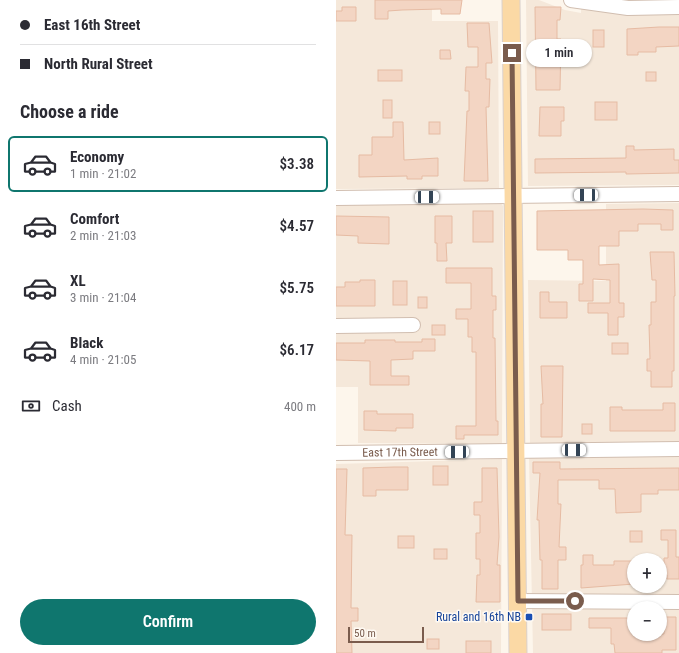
<!DOCTYPE html>
<meta charset="utf-8">
<style>
body{margin:0;font-family:"Roboto Condensed",sans-serif;background:#f7f7f7;color:#2b2b33;height:100vh;display:flex;flex-direction:column;font-size:15px;white-space:nowrap}
*{box-sizing:border-box;margin:0}
p{font-size:13px;color:#7c7c81}
.icon{flex:none;width:22px;height:22px;fill:none;stroke:currentColor;stroke-width:2;stroke-linecap:round;stroke-linejoin:round}
.map{position:relative;flex:1;overflow:hidden}
.panel{display:flex;flex-direction:column;background:#fff;width:336px}
.panel>*{flex:none}
.hud{display:grid;align-content:center;height:88px;padding:0 20px;background:#fff}
.controls{position:absolute;left:291px;top:553px;display:grid;gap:8px}
.controls a{display:grid;place-items:center;width:40px;height:40px;border-radius:50%;background:#fff;box-shadow:0 1px 3px #0004;font-size:20px}
.scale{position:absolute;left:12px;bottom:10px;width:76px;box-sizing:border-box;padding-left:4px;border:2px solid #7a5c4d;border-top:0;font-size:11px;line-height:14px;white-space:nowrap;color:#7a5c4d;-webkit-text-stroke:3px #fffaf3;paint-order:stroke}
.end{position:absolute;width:18px;height:18px;margin:-9px;border:5px solid #7a5c4d;background:#fff;box-shadow:0 0 0 2px #fff}
.from{border-radius:50%}
.bubble{position:absolute;height:28px;border-radius:14px;background:#fff;box-shadow:0 1px 3px #0004;font-size:13px;font-weight:600;line-height:28px;text-align:center}
.car{position:absolute;width:12px;height:24px;margin:-12px -6px;border-radius:5px;box-shadow:0 0 3px 1px #0007;background:linear-gradient(#fff 24%,#345 0 40%,#fff 0 76%,#345 0 86%,#fff 0)}
.hud b{display:flex;align-items:center;gap:14px;height:38px;font-size:15px}
.hud b+b{border-top:1px solid #e1e1e2}
.hud i{width:10px;height:10px;background:#2b2b33}
ul{padding:0;list-style:none}
li{display:flex;align-items:center;gap:12px;height:56px;margin:0 8px 6px;padding:0 12px;border:2px solid transparent;border-radius:6px}
li div{flex:1}
li b{display:block;font-size:15px}
li em{font-style:normal;font-weight:600}
li.active{border-color:#0f766e}
li>.icon{width:36px;height:36px;stroke-width:1.5}
h2{padding:0 20px;font-size:18px;line-height:48px}
.pay{display:flex;align-items:center;gap:10px;height:44px;padding:0 20px;font-size:15px}
.pay p{margin-inline-start:auto}
.primary-button{display:flex;gap:8px;margin-top:auto;padding:8px 20px}
.primary-button a{flex:1;height:46px;border-radius:24px;background:#0f766e;color:#fff;font-size:16px;font-weight:600;line-height:46px;text-align:center}
main{display:flex;flex:1;min-height:0}
.map>svg:first-child{display:block}
.residential{fill:#f5e8da;fill-rule:evenodd}
.building{fill:#f3d5c3;stroke:#e6bba3}
.lines{fill:none;stroke-linecap:round;stroke-linejoin:round}
.minor-casing{stroke:#d1beb0;stroke-width:16}
.major-casing{stroke:#dad1cd;stroke-width:19}
.minor{stroke:#fff;stroke-width:14}
.major{stroke:#fbd9a5;stroke-width:17}
.route{stroke:#7a5c4d;stroke-width:5}
.transit-dot{fill:#1a4fb4;stroke:#fffaf3;stroke-width:1.5}
.labels{text-anchor:middle;dominant-baseline:central;stroke-width:3;stroke-linejoin:round;paint-order:stroke}
.street-label{font-size:12px;fill:#7a5c4d;stroke:#fffaf3}
.transit-label{font-size:12px;fill:#164399;stroke:#fffaf3;text-anchor:end}
</style>
<main>
<section class="panel">
<div class="hud">
<b><i class="from"></i>East 16th Street</b>
<b><i></i>North Rural Street</b>
</div>
<h2>Choose a ride</h2>
<ul>
<li class="active"><svg class="icon" aria-label="car" viewBox="0 0 24 24"><path d="M5 17H2v-5l4-1 3-4h7l3 4 3 1v5h-3M9 17h6M6 11h13"/><circle cx="7" cy="17" r="2"/><circle cx="17" cy="17" r="2"/></svg><div><b>Economy</b><p>1 min · 21:02</p></div><em>$3.38</em></li>
<li><svg class="icon" aria-label="car" viewBox="0 0 24 24"><path d="M5 17H2v-5l4-1 3-4h7l3 4 3 1v5h-3M9 17h6M6 11h13"/><circle cx="7" cy="17" r="2"/><circle cx="17" cy="17" r="2"/></svg><div><b>Comfort</b><p>2 min · 21:03</p></div><em>$4.57</em></li>
<li><svg class="icon" aria-label="car" viewBox="0 0 24 24"><path d="M5 17H2v-5l4-1 3-4h7l3 4 3 1v5h-3M9 17h6M6 11h13"/><circle cx="7" cy="17" r="2"/><circle cx="17" cy="17" r="2"/></svg><div><b>XL</b><p>3 min · 21:04</p></div><em>$5.75</em></li>
<li><svg class="icon" aria-label="car" viewBox="0 0 24 24"><path d="M5 17H2v-5l4-1 3-4h7l3 4 3 1v5h-3M9 17h6M6 11h13"/><circle cx="7" cy="17" r="2"/><circle cx="17" cy="17" r="2"/></svg><div><b>Black</b><p>4 min · 21:05</p></div><em>$6.17</em></li>
</ul>
<div class="pay"><svg class="icon" aria-label="cash" viewBox="0 0 24 24"><path d="M3 7h18v10H3z"/><circle cx="12" cy="12" r="2"/></svg>Cash<p>400 m</p></div>
<div class="primary-button"><a>Confirm</a></div>
</section>
<div class="map">
<svg width="343" height="653" viewBox="0 0 343 653">
<rect width="100%" height="100%" fill="#fdf6ec"/>
<g class="residential">
<polygon points="0,0 96,0 96,21 162,21 163,188 0,189"/>
<polygon points="190,0 203,0 229,10 245,13 245,0 343,0 343,185 192,186"/>
<polygon points="163,201 167,206 166,444 22,443 22,387 0,387 0,202"/>
<polygon points="343,203 343,443 194,446 192,280 270,281 270,204"/>
<path d="M343 453V653H197L193 456ZM298 560H324V586H298ZM298 608H324V634H298Z"/>
<polygon points="166,459 165,653 0,653 0,464"/>
</g>
<g class="building">
<polygon points="39,0 126,0 124,14 105,14 105,9 66,10 52,11 52,19 39,19"/>
<polygon points="6,7 20,7 20,21 0,21 0,11 6,11"/>
<polygon points="199,7 225,7 224,20 221,20 221,39 225,39 224,90 200,90"/>
<polygon points="131,23 153,23 156,63 150,63 150,79 154,79 153,107 150,107 152,181 128,181 131,111 133,111 133,91 129,91 130,67 142,67 142,47 132,47"/>
<polygon points="323,27 343,27 343,46 320,47 320,52 302,52 302,55 291,55 291,29"/>
<rect x="257" y="30" width="11" height="17"/>
<polygon points="104,50 114,50 115,59 104,59"/>
<rect x="42" y="70" width="24" height="11"/>
<rect x="310" y="72" width="10" height="9"/>
<rect x="47" y="100" width="9" height="18"/>
<rect x="259" y="102" width="22" height="18"/>
<polygon points="204,107 228,107 228,121 225,121 225,136 203,136"/>
<polygon points="57,122 67,122 68,160 102,158 102,176 86,176 86,179 71,179 71,176 23,177 23,155 36,155 36,137 57,137"/>
<rect x="93" y="122" width="11" height="12"/>
<polygon points="290,146 298,146 298,150 338,149 338,160 343,160 343,173 290,174 290,172 199,173 199,159 290,158"/>
<polygon points="307,209 337,210 337,230 325,230 325,224 302,224 302,231 283,231 283,246 263,246 263,265 283,264 283,303 288,303 288,317 282,317 282,335 272,335 272,313 252,313 252,303 274,303 274,280 257,279 257,301 243,301 243,284 247,284 247,260 232,260 232,250 201,250 201,211"/>
<rect x="137" y="211" width="20" height="31"/>
<polygon points="0,216 53,217 53,244 22,243 22,236 0,235"/>
<polygon points="99,216 116,216 116,243 110,243 111,261 101,261 101,243 99,243"/>
<polygon points="314,252 338,252 339,296 338,296 338,371 336,371 336,387 315,387 315,371 311,371 311,359 314,359 313,325 315,325 315,302 320,302 320,280 316,280"/>
<polygon points="110,268 156,268 156,296 160,296 160,310 157,310 157,338 159,338 160,421 162,421 162,435 128,435 128,439 120,439 120,426 140,426 140,352 136,352 136,337 132,337 132,319 120,319 120,309 135,309 135,283 110,283"/>
<polygon points="24,280 39,280 39,306 0,306 0,287 9,287 9,282 24,282"/>
<rect x="57" y="281" width="14" height="24"/>
<polygon points="204,292 213,292 213,302 231,302 231,318 204,318"/>
<rect x="82" y="297" width="9" height="11"/>
<rect x="96" y="325" width="13" height="10"/>
<polygon points="86,339 99,339 99,351 77,351 77,359 55,360 55,376 73,376 73,385 34,385 34,361 0,360 0,343 29,343 29,340 59,340 59,342 86,342"/>
<rect x="276" y="343" width="16" height="11"/>
<polygon points="205,366 227,366 226,437 205,437 205,404 207,404"/>
<polygon points="327,403 339,403 339,431 274,431 274,407 286,407 286,410 327,410"/>
<polygon points="28,411 41,411 41,414 77,414 77,428 60,428 60,431 28,430"/>
<rect x="246" y="424" width="10" height="10"/>
<polygon points="197,462 224,462 224,469 343,468 343,490 322,490 322,494 305,494 305,512 280,513 279,489 263,489 263,480 222,480 222,504 225,504 223,547 230,547 230,560 222,560 222,589 206,589 206,560 204,560 203,520 201,520 204,473 197,473"/>
<rect x="97" y="466" width="15" height="19"/>
<polygon points="58,467 72,467 72,490 40,490 40,496 27,496 27,468"/>
<polygon points="146,468 161,468 163,537 161,565 164,565 164,602 140,602 141,575 144,575 144,559 140,559 140,533 144,533 144,515 138,515 138,502 146,502"/>
<polygon points="0,469 11,469 9,535 16,535 15,608 22,608 22,621 15,621 16,653 0,653"/>
<polygon points="325,530 340,530 340,557 343,557 343,579 331,579 331,575 328,575 328,558 332,558 332,540 325,540"/>
<rect x="294" y="531" width="12" height="11"/>
<rect x="62" y="536" width="16" height="12"/>
<rect x="98" y="549" width="13" height="10"/>
<polygon points="247,555 257,555 257,565 278,565 278,561 298,561 298,584 245,588 245,565 247,565"/>
<rect x="206" y="614" width="29" height="16"/>
<polygon points="328,617 340,617 340,650 326,650 326,653 279,653 278,644 275,644 275,628 253,628 253,618 298,618 298,634 328,634"/>
<rect x="91" y="639" width="12" height="10"/>
<rect x="130" y="641" width="25" height="12"/>
</g>
<g class="lines">
<defs>
<g id="minor">
<polyline points="235,0 292,8 343,7"/>
<polyline points="0,198 343,194"/>
<polyline points="0,326 77,325"/>
<path id="s1" d="M0 453 343 449"/>
<polyline points="181,601 343,602"/>
</g>
<polyline id="major" points="175,0 182,653"/>
</defs>
<use href="#minor" class="minor-casing"/>
<use href="#major" class="major-casing"/>
<use href="#minor" class="minor"/>
<use href="#major" class="major"/>
</g>
<g class="lines">
<polyline class="route" points="176,53 182,601 239,601"/>
</g>
<rect class="transit-dot" x="189" y="613" width="8" height="8" rx="2"/>
<g class="labels">
<g class="street-label">
<text stroke="none"><textPath href="#s1" startOffset="64">East 17th Street</textPath></text>
</g>
<g class="transit-label">
<text x="185" y="617">Rural and 16th NB</text>
</g>
</g>
</svg>
<div class="controls">
<a>+</a>
<a>−</a>
</div>
<div class="scale">50 m</div>
<i class="end from" style="left:239px;top:601px"></i>
<i class="end" style="left:176px;top:53px"></i>
<div class="bubble" style="left:190px;top:39px;width:66px">1 min</div>
<i class="car" style="left:250px;top:195px;rotate:269deg"></i>
<i class="car" style="left:91px;top:197px;rotate:89deg"></i>
<i class="car" style="left:238px;top:450px;rotate:90deg"></i>
<i class="car" style="left:121px;top:452px;rotate:269deg"></i>
</div>
</main>
